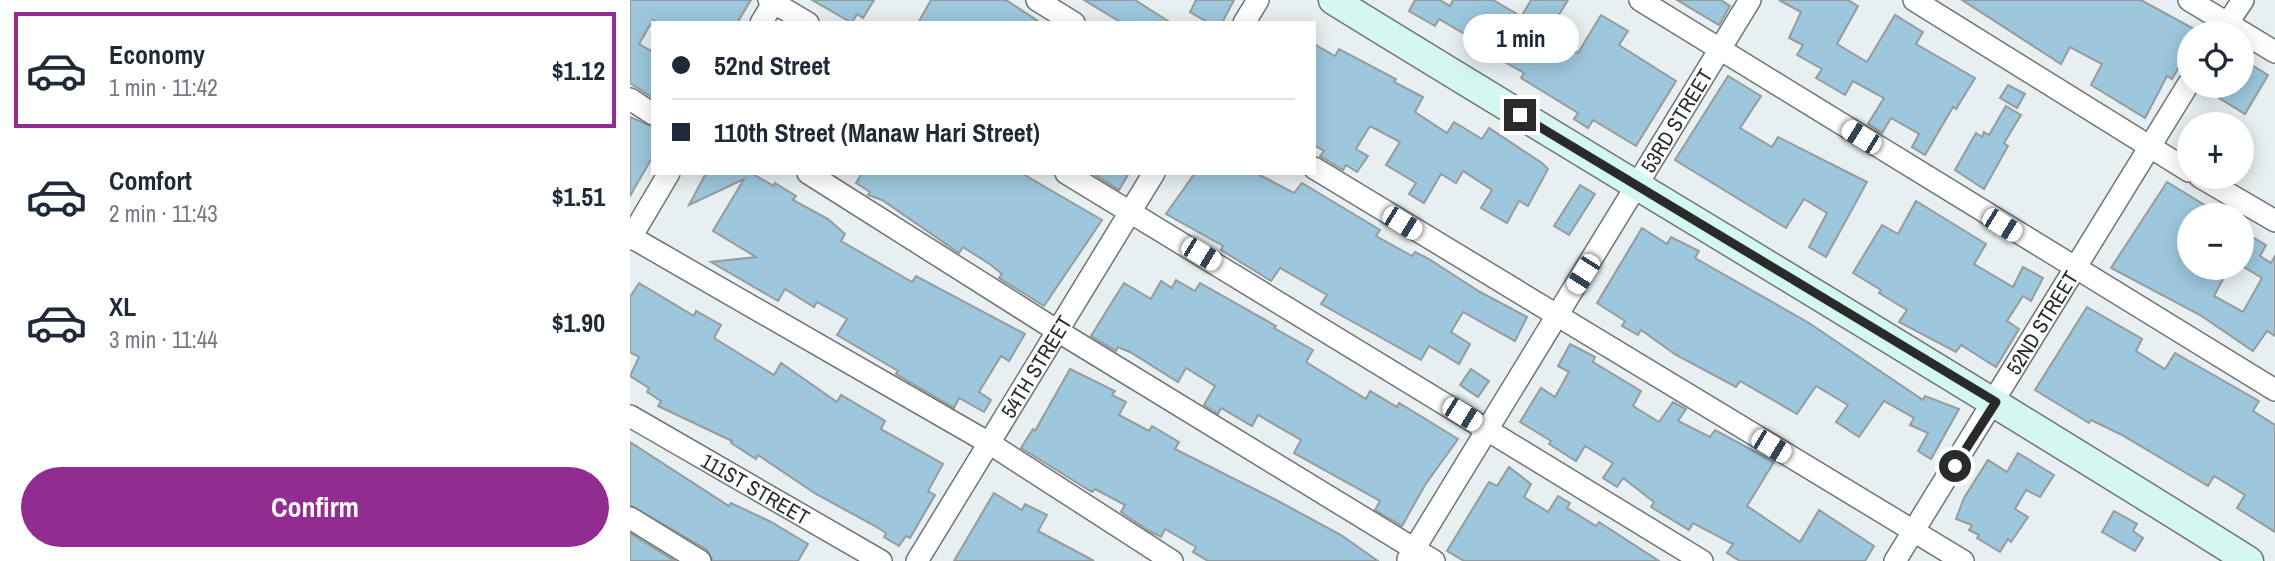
<!DOCTYPE html>
<meta charset="utf-8">
<style>
body{margin:0;font-family:"Archivo Narrow",sans-serif;background:#f2f2f3;color:#1f2937;height:100vh;display:flex;flex-direction:column;font-size:26px;white-space:nowrap}
*{box-sizing:border-box;margin:0}
p{font-size:23px;color:#747a83}
.icon{flex:none;width:38px;height:38px;fill:none;stroke:currentColor;stroke-width:2;stroke-linecap:round;stroke-linejoin:round}
.map{position:relative;flex:1;overflow:hidden}
.panel{display:flex;flex-direction:column;background:#fff;width:630px}
.panel>*{flex:none}
.banner{position:absolute;left:21px;top:21px;width:665px;height:154px;border-radius:0px;box-shadow:0 4px 18px #0003;display:grid;align-content:center;height:154px;padding:0 21px;background:#fff}
.buttons{position:absolute;left:1547px;top:21px;display:grid;gap:14px}
.buttons a{display:grid;place-items:center;width:77px;height:77px;border-radius:50%;background:#fff;box-shadow:0 4px 18px #0003;font-size:35px}
.end{position:absolute;width:32px;height:32px;margin:-16px;border:9px solid #282a2b;background:#fff;box-shadow:0 0 0 4px #fff}
.from{border-radius:50%}
.bubble{position:absolute;height:49px;border-radius:24px;background:#fff;box-shadow:0 4px 18px #0003;font-size:23px;font-weight:700;line-height:49px;text-align:center}
.car{position:absolute;width:21px;height:42px;margin:-21px -10px;border-radius:9px;box-shadow:0 0 5px 2px #0007;background:linear-gradient(#fff 24%,#345 0 40%,#fff 0 76%,#345 0 86%,#fff 0)}
.banner b{display:flex;align-items:center;gap:24px;height:66px;font-size:26px}
.banner b+b{border-top:2px solid #e0e1e3}
.banner i{width:18px;height:18px;background:#1f2937}
ul{padding:12px 0 0;list-style:none}
li{display:flex;align-items:center;gap:21px;height:116px;margin:0 14px 10px;padding:0 7px;border:4px solid transparent;border-radius:0px}
li div{flex:1}
li b{display:block;font-size:26px}
li em{font-style:normal;font-weight:700}
li.selected{border-color:#932c91}
li>.icon{width:63px;height:63px;stroke-width:1.5}
.button{display:flex;gap:14px;margin-top:auto;padding:14px 21px}
.button a{flex:1;height:80px;border-radius:42px;background:#932c91;color:#fff;font-size:28px;font-weight:700;line-height:80px;text-align:center}
main{display:flex;flex:1;min-height:0}
.map>svg:first-child{display:block}
.building{fill:#9dc7dd;stroke:#969b9e;stroke-width:2}
.lines{fill:none;stroke-linecap:round;stroke-linejoin:round}
.street-casing{stroke:#6f7576;stroke-width:24}
.secondary-casing{stroke:#6f7576;stroke-width:31}
.street{stroke:#fff;stroke-width:21}
.secondary{stroke:#d4f7f1;stroke-width:28}
.route{stroke:#282a2b;stroke-width:9}
.labels{text-anchor:middle;dominant-baseline:central;stroke-width:7;stroke-linejoin:round;paint-order:stroke}
.street-label{font-size:21px;fill:#282a2b;stroke:#fff}
</style>
<main>
<section class="panel">
<ul>
<li class="selected"><svg class="icon" aria-label="car" viewBox="0 0 24 24"><path d="M5 17H2v-5l4-1 3-4h7l3 4 3 1v5h-3M9 17h6M6 11h13"/><circle cx="7" cy="17" r="2"/><circle cx="17" cy="17" r="2"/></svg><div><b>Economy</b><p>1 min · 11:42</p></div><em>$1.12</em></li>
<li><svg class="icon" aria-label="car" viewBox="0 0 24 24"><path d="M5 17H2v-5l4-1 3-4h7l3 4 3 1v5h-3M9 17h6M6 11h13"/><circle cx="7" cy="17" r="2"/><circle cx="17" cy="17" r="2"/></svg><div><b>Comfort</b><p>2 min · 11:43</p></div><em>$1.51</em></li>
<li><svg class="icon" aria-label="car" viewBox="0 0 24 24"><path d="M5 17H2v-5l4-1 3-4h7l3 4 3 1v5h-3M9 17h6M6 11h13"/><circle cx="7" cy="17" r="2"/><circle cx="17" cy="17" r="2"/></svg><div><b>XL</b><p>3 min · 11:44</p></div><em>$1.90</em></li>
</ul>
<div class="button"><a>Confirm</a></div>
</section>
<div class="map">
<svg width="1645" height="561" viewBox="0 0 1645 561">
<rect width="100%" height="100%" fill="#e8eff0"/>
<g class="building">
<polygon points="0,0 121,0 107,23 28,23 23,20 9,44 23,52 23,98 0,83"/>
<polygon points="182,0 244,0 233,18 227,14 222,23"/>
<polygon points="301,0 376,0 411,23 288,23"/>
<polygon points="454,0 505,0 541,23 492,23"/>
<polygon points="566,0 604,0 592,23 579,23 560,12"/>
<polygon points="785,0 810,0 820,6 823,0 863,0 887,14 865,52 809,19 805,26 779,11"/>
<polygon points="901,0 938,0 917,34 891,17"/>
<polygon points="1047,0 1091,0 1100,6 1089,25"/>
<polygon points="1149,0 1218,0 1228,6 1207,44 1237,62 1265,15 1293,32 1286,44 1345,78 1326,109 1323,107 1295,155 1282,147 1289,134 1261,118 1252,133 1238,124 1254,98 1223,81 1215,95 1186,78 1192,69 1167,55 1173,45 1159,38 1171,12"/>
<polygon points="1332,0 1511,0 1564,29 1549,56 1554,58 1542,79 1537,76 1515,118 1461,85 1472,64 1440,47 1431,64"/>
<polygon points="971,15 998,31 989,45 1046,81 1006,146 963,120 958,128 944,119 948,113 891,78 894,73 866,57 873,45 901,61 917,34 948,53"/>
<polygon points="684,44 705,56 709,49 766,79 764,82 793,97 785,112 817,133 824,122 852,139 859,128 912,163 918,169 898,206 889,201 877,223 851,208 862,190 833,171 826,183 811,174 794,203 779,194 786,183 756,165 770,142 740,126 726,149 738,156 727,172 716,165 713,170 690,156 694,151 684,145"/>
<polygon points="1612,59 1638,75 1615,114 1589,98 1597,86 1612,86"/>
<polygon points="1098,76 1131,96 1110,128 1142,147 1148,137 1237,182 1196,257 1179,247 1197,213 1174,199 1156,228 1045,160"/>
<polygon points="1378,85 1395,94 1387,108 1370,98"/>
<polygon points="1376,106 1391,115 1374,143 1378,146 1354,189 1325,170 1346,133 1352,137 1354,132 1359,135"/>
<polygon points="0,117 23,127 23,156 0,196"/>
<polygon points="76,173 126,173 123,174 144,186 145,183 166,196 163,200 198,219 215,234 211,241 282,282 286,276 395,334 379,361 371,356 349,392 361,400 354,412 329,398 324,408 266,374 268,371 207,335 217,319 187,302 184,307 155,289 148,301 81,262 126,257 83,231 114,179 59,205"/>
<polygon points="232,173 391,173 472,220 414,306 369,278 372,274 361,265 333,247 329,253 252,200 238,195 240,192 226,183"/>
<polygon points="462,173 499,173 489,190"/>
<polygon points="565,173 626,173 664,193 672,183 750,230 746,236 782,256 785,252 799,259 850,292 897,317 885,341 833,312 821,332 840,344 829,364 799,346 791,360 691,304 697,295 650,268 641,281 591,250 593,246 536,214"/>
<polygon points="1537,182 1591,215 1559,215 1559,268 1599,268 1584,296 1613,312 1632,278 1612,266 1612,231 1636,245 1630,256 1641,263 1645,256 1645,336 1637,331 1623,351 1570,315 1481,268"/>
<polygon points="950,185 965,194 939,235 924,226"/>
<polygon points="1286,201 1356,244 1344,264 1383,287 1393,267 1413,278 1401,301 1393,296 1377,321 1389,329 1366,367 1331,345 1326,352 1269,322 1277,310 1249,293 1251,290 1223,273 1252,225 1268,234"/>
<polygon points="1012,228 1037,244 1041,237 1069,251 1065,258 1179,323 1293,400 1295,396 1329,409 1301,459 1288,451 1298,433 1280,425 1284,418 1254,401 1229,437 1206,422 1218,405 1186,386 1167,414 1110,381 1106,387 1046,355 1011,330 1008,335 992,326 995,321 967,303"/>
<polygon points="546,280 565,291 570,283 646,326 644,328 683,350 676,362 736,399 740,391 767,407 769,403 828,439 795,485 772,526 745,510 750,501 664,453 671,440 628,415 622,426 591,408 588,414 574,405 585,386 556,368 548,382 500,352 488,347 486,351 461,336 494,283 521,299 531,281 542,288"/>
<polygon points="9,283 64,316 66,311 91,325 84,338 144,375 151,363 207,402 211,395 255,421 251,429 313,464 298,491 305,495 280,538 276,536 269,546 254,537 256,533 245,526 186,494 128,455 126,459 101,443 102,441 28,406 31,401 17,392 19,388 0,376 9,357 0,352 0,297"/>
<polygon points="1457,307 1512,339 1506,351 1535,369 1545,353 1629,401 1623,411 1645,425 1645,532 1607,508 1615,495 1584,476 1578,486 1490,434 1461,420 1459,423 1405,390"/>
<polygon points="940,344 965,357 963,362 1011,391 1003,406 1029,422 1043,402 1056,409 1048,421 1080,437 1085,430 1144,462 1117,506 1170,542 1189,510 1244,546 1235,561 1110,561 1097,553 1103,544 1063,523 1059,530 1021,507 1024,502 993,478 987,487 973,478 983,463 955,446 946,461 919,444 921,441 890,422 911,388 925,397 939,372 928,366"/>
<polygon points="440,369 485,391 482,395 496,402 489,415 519,431 522,426 549,442 545,449 648,501 711,535 748,561 578,561 563,552 566,547 535,529 531,537 519,531 491,512 495,505 465,489 462,492 391,448 403,429 405,431"/>
<polygon points="841,369 859,381 848,397 830,385"/>
<polygon points="0,442 99,506 101,503 141,522 178,544 168,561 83,561 77,550 0,505"/>
<polygon points="1388,453 1424,475 1410,497 1396,490 1385,509 1398,517 1381,542 1378,539 1370,552 1347,538 1349,535 1339,530 1342,525 1326,519 1334,498 1358,460 1377,472"/>
<polygon points="879,467 901,484 894,497 918,512 928,496 940,503 937,508 966,526 969,522 1029,561 834,561 817,551 859,482 867,486"/>
<polygon points="364,493 392,510 395,504 417,515 408,531 464,561 324,561"/>
<polygon points="1484,511 1507,524 1503,531 1513,538 1505,551 1472,532"/>
<polygon points="0,533 45,561 0,561"/>
</g>
<g class="lines">
<defs>
<g id="street">
<polyline points="139,0 178,23"/>
<polyline points="407,0 444,23"/>
<polyline points="1010,0 1645,390"/>
<polyline points="1284,0 1559,171"/>
<polyline points="1559,0 1645,52"/>
<polyline points="131,23 145,0"/>
<polyline points="614,23 628,0"/>
<polyline points="1591,33 1613,0"/>
<polyline points="0,99 23,114"/>
<polyline points="684,168 1333,561"/>
<polyline points="178,173 426,330 804,561"/>
<polyline points="436,173 1072,561"/>
<polyline points="1570,177 1645,221"/>
<polyline points="1,237 359,443 542,561"/>
<polyline points="0,239 39,173"/>
<path id="s1" d="M0 416 251 561"/>
<polyline points="0,518 70,561"/>
<path id="s2" d="M778 559 1120 0"/>
<path id="s3" d="M287 561 524 173"/>
<path id="s4" d="M1265 561 1559 83"/>
</g>
<path id="secondary" d="M703 0C1008 188 1316 370 1619 561"/>
</defs>
<use href="#street" class="street-casing"/>
<use href="#secondary" class="secondary-casing"/>
<use href="#street" class="street"/>
<use href="#secondary" class="secondary"/>
</g>
<g class="lines">
<polyline class="route" points="890,115 1366,402 1325,466"/>
</g>
<g class="labels">
<g class="street-label">
<text stroke="none"><textPath href="#s2" startOffset="514">53RD STREET</textPath></text>
<text stroke="none"><textPath href="#s4" startOffset="280">52ND STREET</textPath></text>
<text stroke="none"><textPath href="#s3" startOffset="228">54TH STREET</textPath></text>
<text stroke="none"><textPath href="#s1" startOffset="145">111ST STREET</textPath></text>
</g>
</g>
</svg>
<div class="buttons">
<a><svg class="icon" aria-label="locate" viewBox="0 0 24 24"><circle cx="12" cy="12" r="6"/><path d="M12 2v4M12 18v4M2 12h4M18 12h4"/></svg></a>
<a>+</a>
<a>−</a>
</div>
<i class="end from" style="left:1325px;top:466px"></i>
<i class="end" style="left:890px;top:115px"></i>
<div class="bubble" style="left:833px;top:14px;width:116px">1 min</div>
<i class="car" style="left:1231px;top:137px;rotate:302deg"></i>
<i class="car" style="left:772px;top:223px;rotate:122deg"></i>
<i class="car" style="left:1372px;top:225px;rotate:122deg"></i>
<i class="car" style="left:571px;top:254px;rotate:121deg"></i>
<i class="car" style="left:953px;top:274px;rotate:212deg"></i>
<i class="car" style="left:832px;top:414px;rotate:122deg"></i>
<i class="car" style="left:1141px;top:446px;rotate:121deg"></i>
<div class="banner">
<b><i class="from"></i>52nd Street</b>
<b><i></i>110th Street (Manaw Hari Street)</b>
</div>
</div>
</main>
